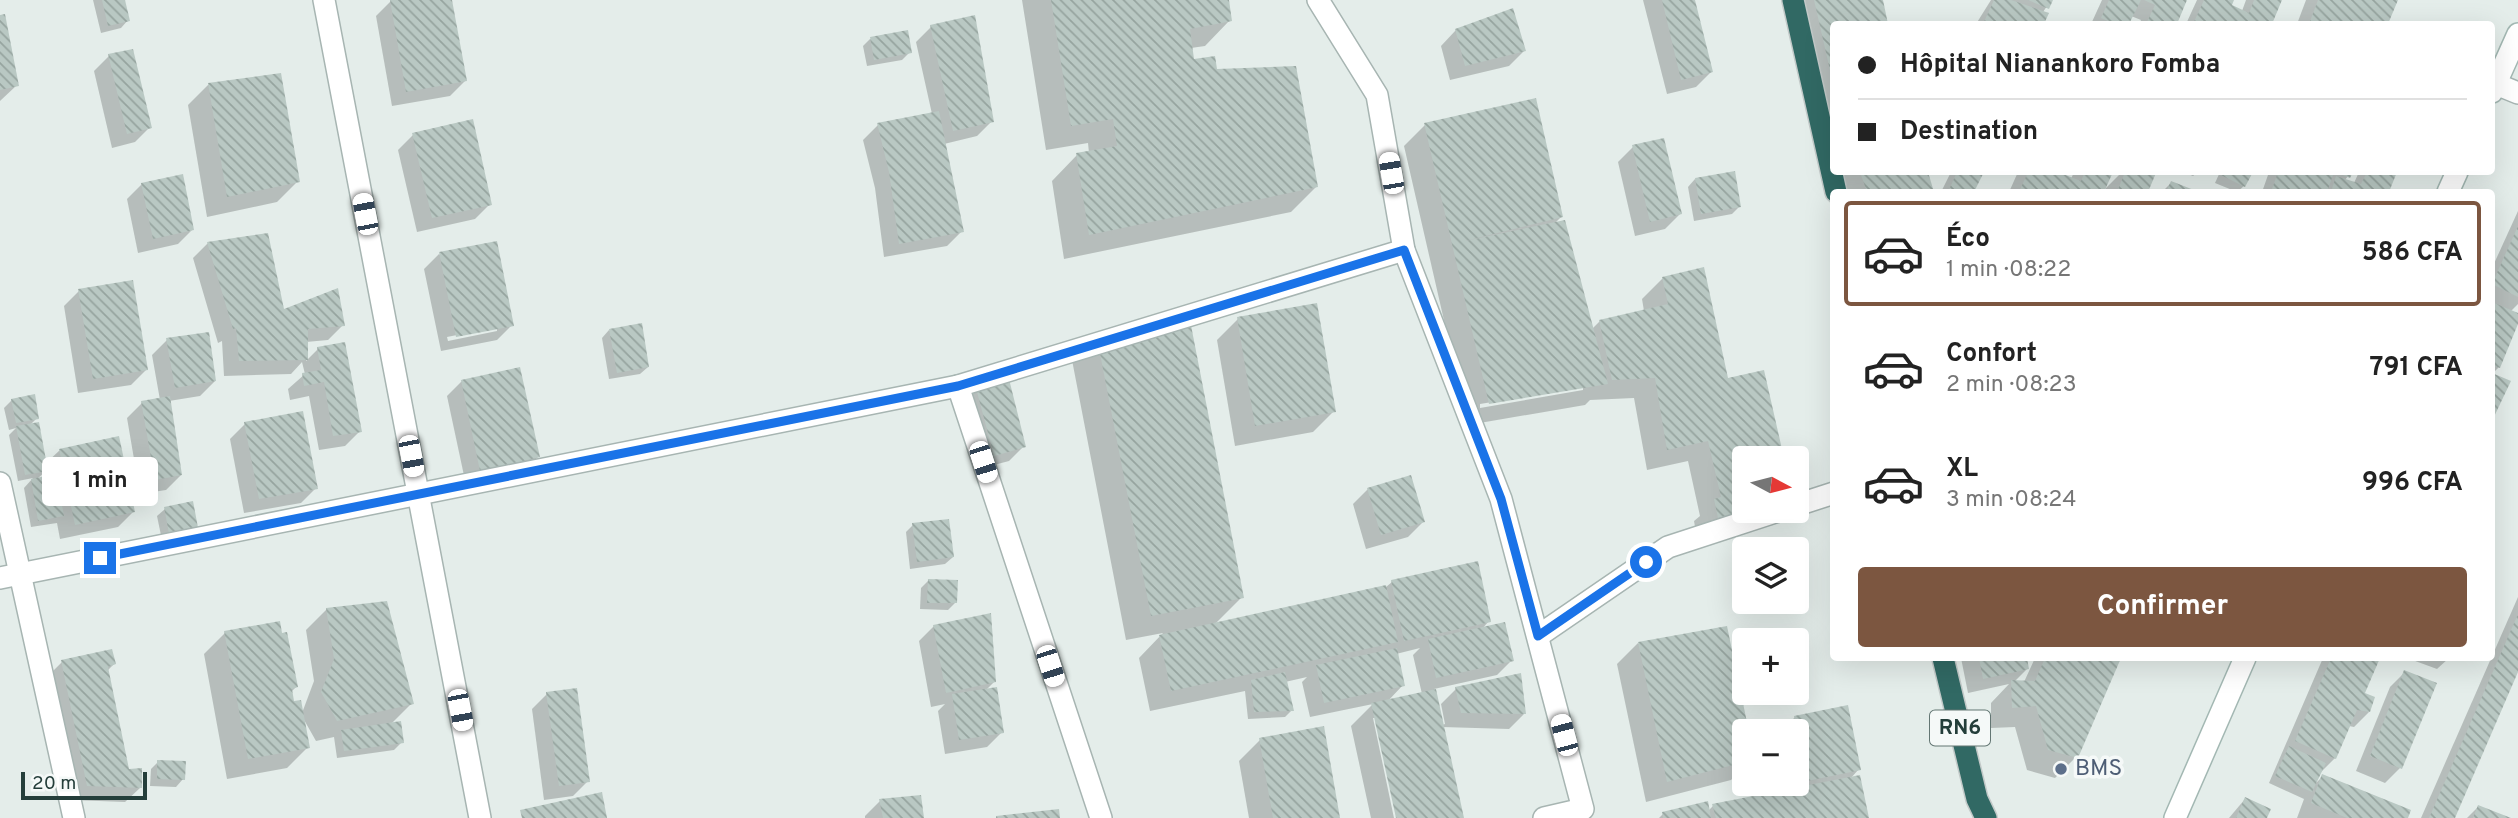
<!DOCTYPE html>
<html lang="fr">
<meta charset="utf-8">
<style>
body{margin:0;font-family:Overpass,sans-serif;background:#f2f2f2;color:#222;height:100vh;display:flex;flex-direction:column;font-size:26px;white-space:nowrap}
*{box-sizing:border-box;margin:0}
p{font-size:23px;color:#767676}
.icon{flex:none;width:38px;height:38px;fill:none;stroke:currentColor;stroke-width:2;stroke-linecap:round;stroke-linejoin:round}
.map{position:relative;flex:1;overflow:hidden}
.details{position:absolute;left:1830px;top:189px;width:665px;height:472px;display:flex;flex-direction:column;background:#fff;border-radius:7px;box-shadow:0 7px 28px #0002}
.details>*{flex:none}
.top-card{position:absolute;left:1830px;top:21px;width:665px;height:154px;border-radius:7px;box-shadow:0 7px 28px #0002;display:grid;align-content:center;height:154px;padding:0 28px;background:#fff}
.needle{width:46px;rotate:97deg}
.controls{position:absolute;left:1732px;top:446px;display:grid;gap:14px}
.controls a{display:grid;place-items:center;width:77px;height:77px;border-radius:7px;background:#fff;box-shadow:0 7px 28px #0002;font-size:35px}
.scale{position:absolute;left:21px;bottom:18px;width:126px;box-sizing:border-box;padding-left:7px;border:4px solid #243e3a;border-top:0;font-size:19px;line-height:24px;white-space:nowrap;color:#243e3a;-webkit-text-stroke:5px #f5f9f8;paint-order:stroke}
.end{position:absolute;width:32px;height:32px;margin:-16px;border:9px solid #1a73e8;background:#fff;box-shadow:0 0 0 4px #fff}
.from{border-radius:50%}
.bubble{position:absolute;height:49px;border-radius:7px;background:#fff;box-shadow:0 7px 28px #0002;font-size:23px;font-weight:700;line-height:49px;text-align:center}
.car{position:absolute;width:21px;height:42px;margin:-21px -10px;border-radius:9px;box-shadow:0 0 5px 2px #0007;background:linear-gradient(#fff 24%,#345 0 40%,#fff 0 76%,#345 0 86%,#fff 0)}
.top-card b{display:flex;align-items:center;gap:24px;height:66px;font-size:26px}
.top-card b+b{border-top:2px solid #e0e0e0}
.top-card i{width:18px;height:18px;background:#222}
ul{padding:12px 0 0;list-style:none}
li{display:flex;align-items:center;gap:21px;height:105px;margin:0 14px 10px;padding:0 14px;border:4px solid transparent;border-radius:7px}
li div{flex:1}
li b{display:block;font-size:26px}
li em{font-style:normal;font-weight:700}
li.current{border-color:#7c5640}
li>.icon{width:63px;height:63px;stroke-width:1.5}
.primary-button{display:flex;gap:14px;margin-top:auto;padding:14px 28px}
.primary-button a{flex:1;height:80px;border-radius:7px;background:#7c5640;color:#fff;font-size:28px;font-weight:700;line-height:80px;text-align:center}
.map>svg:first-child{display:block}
.shadow{fill:#0003;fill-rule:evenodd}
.building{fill:url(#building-back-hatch)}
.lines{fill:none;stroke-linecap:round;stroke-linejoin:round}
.street-casing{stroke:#a7b5b2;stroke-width:24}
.secondary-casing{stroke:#a3b8b3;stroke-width:24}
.highway-casing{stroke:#c2c9c8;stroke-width:24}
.street{stroke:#fff;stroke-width:21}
.secondary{stroke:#fff;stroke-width:21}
.highway{stroke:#316964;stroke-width:21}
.route{stroke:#1a73e8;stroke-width:9}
.service-dot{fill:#5c6f8a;stroke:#f5f9f8;stroke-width:2.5}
.labels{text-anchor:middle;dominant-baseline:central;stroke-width:7;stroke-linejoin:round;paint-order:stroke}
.shield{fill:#f5f9f8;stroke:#637673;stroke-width:2}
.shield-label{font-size:21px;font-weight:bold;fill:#243e3a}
.service-label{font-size:23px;fill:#4e5e75;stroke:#f5f9f8;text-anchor:start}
</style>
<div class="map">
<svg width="2518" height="818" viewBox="0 0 2518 818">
<defs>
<pattern id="building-back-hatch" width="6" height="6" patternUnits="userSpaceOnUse" patternTransform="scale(1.75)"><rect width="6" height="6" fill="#b9c8c3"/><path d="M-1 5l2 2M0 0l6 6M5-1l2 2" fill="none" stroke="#96a49f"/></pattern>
</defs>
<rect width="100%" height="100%" fill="#e4edea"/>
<g class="shadow">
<polygon points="93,0 124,0 128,20 121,28 101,33"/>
<polygon points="400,0 451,0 465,81 450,96 392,106 376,16 391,1"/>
<polygon points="1022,0 1228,0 1230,20 1205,46 1191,48 1192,61 1215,71 1316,187 1291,212 1064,259 1052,181 1077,155 1089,153 1088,143 1046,150"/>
<polygon points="1643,0 1693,0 1711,72 1696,87 1667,94"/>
<polygon points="1789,0 1881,0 1887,24 1834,24 1834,172 1926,172 1932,192 1840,192 1814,104 1822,96 1811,99"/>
<polygon points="1991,0 2051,0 2043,12 2047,14 2042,24 1976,24"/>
<polygon points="2102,0 2185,0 2175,24 2139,24 2141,20 2131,16 2127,24 2091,24"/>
<polygon points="2197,0 2232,0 2230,6 2242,11 2246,0 2280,0 2270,24 2186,24"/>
<polygon points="2306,0 2393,0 2396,1 2387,24 2297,24"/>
<polygon points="0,16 17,85 0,101"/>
<polygon points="931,27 992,121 977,136 944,144 962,231 947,246 884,257 875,188 863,140 878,125 932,114 916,42"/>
<polygon points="1456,30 1524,51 1509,66 1450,80 1441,46"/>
<polygon points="870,39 910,52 902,60 867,66 863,46"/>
<polygon points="109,56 150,127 135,142 112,148 94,71"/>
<polygon points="209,84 298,181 277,202 207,217 188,105"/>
<path d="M1425 125 1561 217 1554 224 1592 329 1600 321 1644 311 1642 299 1663 278 1727 380 1763 372 1782 458H1745V511L1697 538 1694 521 1700 516 1688 461 1647 470 1634 398 1590 400 1585 405 1468 425 1404 146ZM1583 387V390L1480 408V404Z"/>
<polygon points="413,135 490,204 475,219 417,232 398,150"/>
<polygon points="1633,147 1680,214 1665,229 1635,236 1618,162"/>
<polygon points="1951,172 1982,172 1972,192 1941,192"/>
<polygon points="2018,172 2062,172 2061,175 2071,179 2074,172 2111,172 2104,190 2122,172 2148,172 2154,174 2146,192 2009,192"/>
<polygon points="2183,172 2198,172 2193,176"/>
<polygon points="2220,172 2251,172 2244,186 2237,192 2215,183"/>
<polygon points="2272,172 2351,172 2345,180 2354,183 2359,172 2396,172 2388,192 2262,192 2268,175"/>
<polygon points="1695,179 1740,206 1732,214 1694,221 1688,187"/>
<polygon points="2171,183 2194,192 2162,192"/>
<polygon points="142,184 193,229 178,244 138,253 127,199"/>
<polygon points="2518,211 2518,304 2510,312 2518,315 2518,320 2499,367 2492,374 2492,268"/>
<polygon points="208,243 283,312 343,325 328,340 306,342 306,361 318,349 360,431 345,446 319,450 309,396 290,400 288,389 305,374 302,362 291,374 224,376 222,341 218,343 193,258"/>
<path d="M439 254 512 325 497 340 441 351 424 269ZM497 327V331L448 341 447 337Z"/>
<polygon points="79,291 146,370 131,385 78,393 64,306"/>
<polygon points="1238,319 1334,411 1313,432 1235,446 1217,340"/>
<polygon points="609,330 648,367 640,374 609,379 602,338"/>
<path d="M1097 335 1242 597 1214 625 1386 587 1392 582 1489 621 1482 629 1512 660 1497 675 1434 689 1442 725 1445 724 1441 704 1456 689 1524 714 1509 729 1442 727 1462 818H1398L1376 718H1373L1394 818H1371L1351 726 1373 704 1310 717 1302 682 1307 677 1285 682 1292 710 1285 717 1248 719 1245 691 1150 711 1139 658 1163 633 1126 640 1072 360ZM1420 648 1413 655 1422 694 1387 702 1403 685 1396 654Z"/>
<polygon points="167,340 215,381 200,396 169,401 181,475 166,490 140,494 127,418 142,403 160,400 152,355"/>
<polygon points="462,381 538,457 523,472 466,485 447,396"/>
<polygon points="977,390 1024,446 1009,461 979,469 962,405"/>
<path d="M12 400 37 418 30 425 45 464 60 450 133 512 118 527 60 539 57 523 31 527 24 488 33 478 18 481 9 435 16 428 9 430 4 408ZM46 471 47 478 37 479Z"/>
<polygon points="245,424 316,488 301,503 244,513 230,439"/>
<polygon points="1368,489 1423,522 1408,537 1366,549 1353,504"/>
<polygon points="191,503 163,545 157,516 165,509"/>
<polygon points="913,525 953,557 945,564 910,569 906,532"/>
<polygon points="929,580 955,603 948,610 920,609 921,588"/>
<polygon points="2518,597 2518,668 2453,818 2421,818"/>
<polygon points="327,609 412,703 391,724 402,742 394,750 337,758 334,737 316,741 303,718 308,747 287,768 227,779 204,654 225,633 296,687 291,692 293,703 302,713 314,681 306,630"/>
<polygon points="934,626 994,682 985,691 1002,732 987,747 945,754 938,711 945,704 931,707 919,641"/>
<polygon points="1638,643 1745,732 1745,767 1731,780 1646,802 1617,664"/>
<polygon points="1961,658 2025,658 2027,669 2014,682 2024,682 2035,658 2119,658 2076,757 2055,778 2027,770 2015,727 1991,728 1991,703 2009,684 1968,693"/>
<polygon points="2323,658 2378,658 2363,693 2369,712 2354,727 2349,726 2335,758 2319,774 2315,784 2322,777 2407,818 2297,818 2304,799 2269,783"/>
<polygon points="2407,658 2449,658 2437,669"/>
<polygon points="62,662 114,664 107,671 127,771 140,788 125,802 72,800 47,677"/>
<polygon points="2405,672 2400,768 2385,783 2356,771 2390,687"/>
<polygon points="547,694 588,781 573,796 544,800 532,709"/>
<polygon points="1795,717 1859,769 1850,779 1867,818 1659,818 1663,814 1708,811 1713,806 1792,790 1790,784 1797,784 1797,732 1781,732"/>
<polygon points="1260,740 1339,818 1249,818 1239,761"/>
<polygon points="158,762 183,779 176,787 150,786 151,769"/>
<polygon points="2245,799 2265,818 2229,818"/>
<polygon points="880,801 922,818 865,818 865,816"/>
<polygon points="2478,807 2506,818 2467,818"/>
</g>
<g class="building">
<polygon points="102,0 125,0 130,21 108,26"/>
<polygon points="390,0 452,0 467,81 406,92"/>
<polygon points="1051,0 1229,0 1232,21 1190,29 1194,59 1215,56 1217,69 1296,66 1318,187 1089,235 1076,153 1117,146 1113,119 1071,126"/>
<polygon points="1662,0 1695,0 1713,72 1681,80"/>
<polygon points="1814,0 1883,0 1888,24 1834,24 1834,78 1832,79"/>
<polygon points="1994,0 2011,0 2049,13 2044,24 1983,24"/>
<polygon points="2028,0 2053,0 2049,9"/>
<polygon points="2109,0 2141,0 2129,24 2115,24 2101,18"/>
<polygon points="2144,0 2187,0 2177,24 2146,24 2155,5"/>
<polygon points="2204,0 2234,0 2232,5 2249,13 2254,0 2282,0 2272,24 2193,24"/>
<polygon points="2318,0 2398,0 2388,24 2309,24"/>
<polygon points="1513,8 1526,51 1465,66 1455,29"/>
<polygon points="5,14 19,86 0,90 0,15"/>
<polygon points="975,15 994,122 953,131 930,25"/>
<polygon points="908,30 912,53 874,60 870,37"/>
<polygon points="133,49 152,128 127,134 108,54"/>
<polygon points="281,73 300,182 227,197 208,83"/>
<polygon points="1536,98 1563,217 1465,241 1565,220 1608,384 1489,404 1424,123"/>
<polygon points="939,111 964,232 899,244 889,172 877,123"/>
<polygon points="473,119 492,205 432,218 412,133"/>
<polygon points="1664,138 1682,214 1650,222 1632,145"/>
<polygon points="1735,171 1741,207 1701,214 1695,178"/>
<polygon points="1860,172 1928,172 1934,192 1867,192"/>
<polygon points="1957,172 1984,172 1974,192 1948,192"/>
<polygon points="2028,172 2064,172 2063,174 2081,181 2085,172 2113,172 2104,192 2019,192"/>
<polygon points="2125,172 2156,173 2148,192 2117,192"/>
<polygon points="2223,172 2253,172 2245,187 2221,175"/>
<polygon points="2278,172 2322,172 2333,175 2327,192 2271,192"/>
<polygon points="2335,172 2353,172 2350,178"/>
<polygon points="2367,172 2397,172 2389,192 2331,192 2336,176 2361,184"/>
<polygon points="183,174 194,230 153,239 141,183"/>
<polygon points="2171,181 2199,192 2166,192"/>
<polygon points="2518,226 2518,297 2492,284"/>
<polygon points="268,233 284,309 338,288 345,326 308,329 308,360 239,361 236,328 233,329 207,242"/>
<polygon points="497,241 514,326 456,337 439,252"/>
<polygon points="1704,267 1728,378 1764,370 1784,458 1745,458 1745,512 1718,518 1714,499 1721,497 1708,441 1667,450 1655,378 1612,380 1599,320 1668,304 1662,277"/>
<polygon points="133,280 148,370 93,379 78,289"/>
<polygon points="2492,302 2518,313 2518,324 2500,368 2492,365"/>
<polygon points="1317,303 1336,412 1255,426 1237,317"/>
<polygon points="1189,315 1244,598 1151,616 1096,333"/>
<polygon points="642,323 649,367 617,373 609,329"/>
<polygon points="209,332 216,381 175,388 166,338"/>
<polygon points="345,342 362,432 333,436 324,382 304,386 302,373 321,370 317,347"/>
<polygon points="520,367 540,457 480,471 461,380"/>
<polygon points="2492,373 2511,381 2492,421"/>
<polygon points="1009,379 1026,447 994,456 976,388"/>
<polygon points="35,394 39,419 16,423 11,399"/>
<polygon points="170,396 182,475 155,480 141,401"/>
<polygon points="303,411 318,489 259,499 244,422"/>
<polygon points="39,422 48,471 25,475 16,426"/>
<polygon points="119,436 135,512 75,525 59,449"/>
<polygon points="56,474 64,516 38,521 31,479"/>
<polygon points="1411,475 1425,522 1381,535 1367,488"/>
<polygon points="193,501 199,533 170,539 164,507"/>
<polygon points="949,519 954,557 917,562 912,523"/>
<polygon points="1478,561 1491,622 1404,641 1391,580"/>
<polygon points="928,579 958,580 957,603 927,603"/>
<polygon points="1386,585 1398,642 1171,691 1159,635"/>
<polygon points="387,601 414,704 337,721 321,692 334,659 326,608"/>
<polygon points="991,613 996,682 946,693 933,625"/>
<polygon points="2518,614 2518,672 2455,818 2429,818"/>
<polygon points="280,621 282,633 287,632 298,687 292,689 294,701 301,700 310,748 248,759 224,631"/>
<polygon points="1505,622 1514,661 1436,678 1428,639"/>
<polygon points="1727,626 1749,732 1745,732 1745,762 1667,782 1638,642"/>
<polygon points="1397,648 1405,686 1324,703 1316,665"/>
<polygon points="112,649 116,664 108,667 129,769 142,768 142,788 87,786 61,660"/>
<polygon points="1979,658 2027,658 2029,669 1983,679"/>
<polygon points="2045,658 2121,658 2078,758 2048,750 2036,706 2012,708 2011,680 2035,681"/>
<polygon points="2331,658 2380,658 2365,693 2375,697 2370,712 2357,710 2336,759 2295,741"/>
<polygon points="2404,670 2437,683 2402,769 2370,756"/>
<polygon points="1285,672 1294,711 1254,712 1251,680"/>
<polygon points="1521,673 1526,714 1461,713 1455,687"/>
<polygon points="997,687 1004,733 959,740 952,694"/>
<polygon points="577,688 590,782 559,786 546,692"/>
<polygon points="1436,689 1464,818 1396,818 1371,703"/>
<polygon points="1848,705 1861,770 1807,781 1794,716"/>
<polygon points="401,721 404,743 344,751 341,730"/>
<polygon points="1324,726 1340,818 1273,818 1259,738"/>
<polygon points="2289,746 2326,763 2312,792 2275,776"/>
<polygon points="157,760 186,761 185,780 157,779"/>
<polygon points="2322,774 2411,810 2408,818 2347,818 2311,803"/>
<polygon points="1860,775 1869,818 1716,818 1712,804"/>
<polygon points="602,792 607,818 522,818 520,810"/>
<polygon points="921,795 924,818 883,818 879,799"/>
<polygon points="2245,797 2271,809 2267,818 2236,818"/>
<polygon points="1708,801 1711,818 1663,818 1662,812"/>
<polygon points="2478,805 2511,818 2473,818"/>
<polygon points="1059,809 1060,818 996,818 996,816"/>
</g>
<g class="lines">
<defs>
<g id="street">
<polyline points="324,0 480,818"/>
<polyline points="1318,0 1377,95 1404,250 1501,499 1583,809 1544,818"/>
<polyline points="2496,84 2518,93"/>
<polyline points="958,386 1101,818"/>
<polyline points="0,483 74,818"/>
<polyline points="1797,505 1834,493"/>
<polyline points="0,578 958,386 1404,250"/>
<polyline points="1538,636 1668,547 1778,511"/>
</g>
<g id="secondary">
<polyline points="2492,92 2518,34"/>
<polyline points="2448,192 2457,172"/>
<polyline points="2175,818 2245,658"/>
</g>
<g id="highway">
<polyline points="1793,0 1836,192"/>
<polyline points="1943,658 1977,799 1986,818"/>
</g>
</defs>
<use href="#street" class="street-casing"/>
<use href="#secondary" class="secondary-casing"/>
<use href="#highway" class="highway-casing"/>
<use href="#street" class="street"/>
<use href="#secondary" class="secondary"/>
<use href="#highway" class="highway"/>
</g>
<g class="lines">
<polyline class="route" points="100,558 958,386 1404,250 1501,499 1538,636 1646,562"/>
</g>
<circle class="service-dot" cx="2061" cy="769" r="7"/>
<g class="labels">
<rect class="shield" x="1930" y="710.5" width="60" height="35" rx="5"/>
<g class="shield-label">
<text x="1960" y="728">RN6</text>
</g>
<g class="service-label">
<text x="2075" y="769">BMS</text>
</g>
</g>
</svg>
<div class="controls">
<a><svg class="needle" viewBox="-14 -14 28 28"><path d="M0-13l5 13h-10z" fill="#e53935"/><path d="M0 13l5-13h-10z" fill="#767676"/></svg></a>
<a><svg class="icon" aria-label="layers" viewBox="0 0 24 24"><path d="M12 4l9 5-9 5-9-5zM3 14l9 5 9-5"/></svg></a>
<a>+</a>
<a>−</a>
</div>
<div class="scale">20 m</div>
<i class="end from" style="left:1646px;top:562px"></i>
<i class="end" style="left:100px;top:558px"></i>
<div class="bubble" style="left:42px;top:457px;width:116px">1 min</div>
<i class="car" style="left:1391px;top:173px;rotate:350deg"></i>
<i class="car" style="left:365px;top:214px;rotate:349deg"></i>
<i class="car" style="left:411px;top:456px;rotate:169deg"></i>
<i class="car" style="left:983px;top:462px;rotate:162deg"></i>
<i class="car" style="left:1050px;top:666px;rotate:162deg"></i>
<i class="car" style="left:460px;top:710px;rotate:169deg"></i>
<i class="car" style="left:1564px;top:735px;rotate:345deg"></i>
<div class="top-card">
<b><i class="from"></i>Hôpital Nianankoro Fomba</b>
<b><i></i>Destination</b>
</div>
<section class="details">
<ul>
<li class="current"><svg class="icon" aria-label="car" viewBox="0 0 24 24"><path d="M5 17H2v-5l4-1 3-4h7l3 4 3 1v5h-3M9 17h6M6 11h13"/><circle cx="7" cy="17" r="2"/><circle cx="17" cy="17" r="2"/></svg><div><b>Éco</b><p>1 min · 08:22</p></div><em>586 CFA</em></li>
<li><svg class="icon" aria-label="car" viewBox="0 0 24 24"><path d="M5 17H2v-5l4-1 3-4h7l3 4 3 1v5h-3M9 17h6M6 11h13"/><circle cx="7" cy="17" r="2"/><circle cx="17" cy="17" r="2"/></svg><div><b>Confort</b><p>2 min · 08:23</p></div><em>791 CFA</em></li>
<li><svg class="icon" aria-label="car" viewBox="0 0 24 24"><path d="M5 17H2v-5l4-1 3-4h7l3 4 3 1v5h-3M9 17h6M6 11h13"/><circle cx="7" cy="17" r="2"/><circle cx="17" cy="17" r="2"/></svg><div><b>XL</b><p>3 min · 08:24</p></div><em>996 CFA</em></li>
</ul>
<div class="primary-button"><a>Confirmer</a></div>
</section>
</div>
